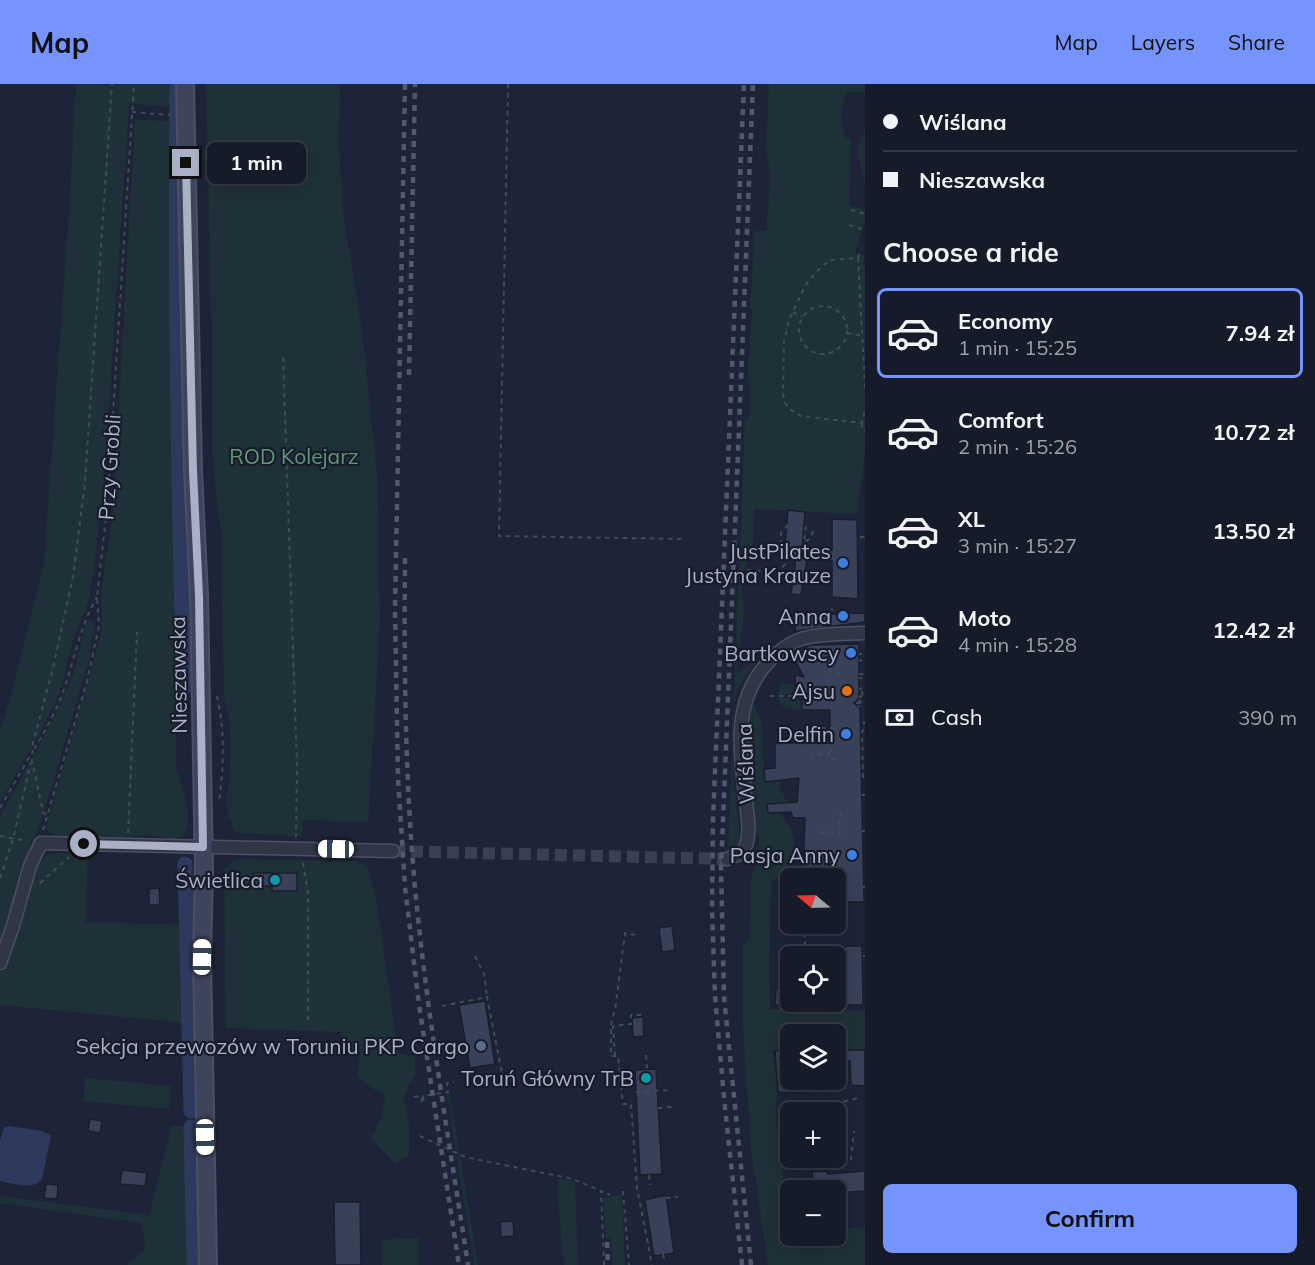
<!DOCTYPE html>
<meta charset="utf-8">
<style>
body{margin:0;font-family:Mulish,sans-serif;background:#1f2431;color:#f1f3f6;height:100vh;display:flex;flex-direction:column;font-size:22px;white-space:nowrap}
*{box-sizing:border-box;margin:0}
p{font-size:20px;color:#9ea1a8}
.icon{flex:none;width:33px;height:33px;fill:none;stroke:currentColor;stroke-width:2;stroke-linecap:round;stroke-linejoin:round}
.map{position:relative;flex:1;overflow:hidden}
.panel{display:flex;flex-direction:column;background:#161b29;width:450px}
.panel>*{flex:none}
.banner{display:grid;align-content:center;height:132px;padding:0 18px;background:#161b29}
.needle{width:39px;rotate:289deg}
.tools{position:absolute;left:780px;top:784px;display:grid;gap:12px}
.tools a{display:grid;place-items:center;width:66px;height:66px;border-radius:9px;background:#161b29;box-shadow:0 3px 15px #0003,0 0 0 2px #353946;font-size:30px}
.end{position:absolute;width:27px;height:27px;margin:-14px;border:8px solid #aab0c5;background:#111;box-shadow:0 0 0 3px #111}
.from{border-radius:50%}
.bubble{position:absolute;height:42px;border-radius:9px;background:#161b29;box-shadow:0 3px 15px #0003,0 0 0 2px #353946;font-size:20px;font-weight:700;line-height:42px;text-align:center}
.car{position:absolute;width:18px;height:36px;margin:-18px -9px;border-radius:8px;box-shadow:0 0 4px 2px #0007;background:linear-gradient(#fff 24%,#345 0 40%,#fff 0 76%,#345 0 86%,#fff 0)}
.banner b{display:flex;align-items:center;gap:21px;height:57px;font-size:22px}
.banner b+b{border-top:2px solid #353946}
.banner i{width:15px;height:15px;background:#f1f3f6}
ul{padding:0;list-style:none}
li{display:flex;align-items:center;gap:18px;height:90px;margin:0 12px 9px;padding:0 6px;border:3px solid transparent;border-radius:9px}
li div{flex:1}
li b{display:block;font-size:22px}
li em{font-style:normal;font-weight:700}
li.active{border-color:#7594ff}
li>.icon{width:54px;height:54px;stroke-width:1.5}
h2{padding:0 18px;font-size:27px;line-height:72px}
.pay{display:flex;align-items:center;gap:15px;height:66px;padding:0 18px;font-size:22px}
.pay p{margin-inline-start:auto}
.button{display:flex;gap:12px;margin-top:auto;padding:12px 18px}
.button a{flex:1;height:69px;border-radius:9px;background:#7594ff;color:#111;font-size:24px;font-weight:700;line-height:69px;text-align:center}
header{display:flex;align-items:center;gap:36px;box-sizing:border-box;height:84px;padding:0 30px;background:#7594ff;color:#111}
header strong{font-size:28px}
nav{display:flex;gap:33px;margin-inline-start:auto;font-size:21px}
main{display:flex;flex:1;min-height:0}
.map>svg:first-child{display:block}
.green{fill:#1f3138}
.water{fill:#2d3a5d}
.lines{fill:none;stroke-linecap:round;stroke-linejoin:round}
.canal{stroke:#2d3a5d;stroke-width:15}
.building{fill:#394158;stroke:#191e2d;stroke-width:1.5}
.minor-tunnel{stroke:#394053;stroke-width:12;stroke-dasharray:12 6;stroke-linecap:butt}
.minor-casing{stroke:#4b5163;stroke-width:15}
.secondary-casing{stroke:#4b5163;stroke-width:20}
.path{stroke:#3d4e55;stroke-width:2;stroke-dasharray:4.5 4.5;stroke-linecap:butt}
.minor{stroke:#313647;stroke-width:12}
.secondary{stroke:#3e445b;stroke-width:16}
.rail{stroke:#52596f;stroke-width:4.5;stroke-dasharray:6 6;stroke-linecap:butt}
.route{stroke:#aab0c5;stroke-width:8}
.shop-dot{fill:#3f7fe0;stroke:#171c2b;stroke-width:2}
.food-dot{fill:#e8710a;stroke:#171c2b;stroke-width:2}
.culture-dot{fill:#0f9aa8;stroke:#171c2b;stroke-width:2}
.service-dot{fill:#5c6f8a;stroke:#171c2b;stroke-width:2}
.labels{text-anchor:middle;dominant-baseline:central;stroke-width:4.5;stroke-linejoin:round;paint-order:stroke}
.park-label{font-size:21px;fill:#619676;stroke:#171c2b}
.street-label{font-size:21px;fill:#aab0c5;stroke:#171c2b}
.poi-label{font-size:21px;fill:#aab0c5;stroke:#171c2b;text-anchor:end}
</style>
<header>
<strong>Map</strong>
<nav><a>Map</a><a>Layers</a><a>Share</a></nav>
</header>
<main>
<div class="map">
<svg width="865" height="1181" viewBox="0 0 865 1181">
<rect width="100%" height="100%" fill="#1d2437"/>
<g class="green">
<polygon points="76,0 174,0 173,23 129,19 103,409 90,513 75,550 59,610 38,652 0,718 0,646 11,613 44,478 70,114"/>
<path d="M206 0H340L339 57 342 121 363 254 377 391 380 534 368 738 303 736 302 752 236 749C222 720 228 715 230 685 232 660 231 635 224 611L221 449 212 370V257Z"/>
<path d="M769 0H865V9L846 7 841 35 845 53 851 55 849 121 865 126V136L855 169 865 172 863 181 865 182V366L857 430 754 425 753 460 742 494 744 528 736 590 757 575 758 576C749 587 740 597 736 611 726 646 737 717 740 756L738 764 728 766 745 335H749L750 299H747L752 225 750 224 755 147H766L771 92 766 65Z"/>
<polygon points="135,36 172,37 176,683 188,724 188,744 183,751 176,755 145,751 116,756 53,752 46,744 102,547 101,511 113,428"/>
<path d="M865 47V95H863C860 79 854 61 865 47Z"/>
<polygon points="90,536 94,538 90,572 49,711 0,858 0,733 49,643 74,589 86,539"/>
<polygon points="780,598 795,601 796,609 779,611"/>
<path d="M779 613 802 615V626C790 625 781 627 779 613Z"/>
<path d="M752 617 761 636 765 698 780 696V704L787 718 783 719 780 730C798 752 796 761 790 787L771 798 769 891 770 925 865 927V967L836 966V951H790V967H773L777 999 776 1035 781 1081 790 1132V1152H836V1145L865 1143V1181H768L751 1064 743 941V861L750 853 751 794 758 772 759 754 752 732 748 662Z"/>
<polygon points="60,769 88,770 85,838 187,841 189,939 0,921 0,890 28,820 36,783 47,771"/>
<polygon points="235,775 357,777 368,785 376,814 398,969 415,973 415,989 403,1013 409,1042 409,1071 395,1079 371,1055 380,1036 386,1011 370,1003 358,992 360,968 343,963 341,948 226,944 224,785"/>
<polygon points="85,994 171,1002 169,1025 83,1017"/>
<polygon points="447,1010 450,1010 478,1181 474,1181"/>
<polygon points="172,1042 197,1043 200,1181 128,1181 129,1177 146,1165 141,1139 0,1119 0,1112 149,1131"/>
<polygon points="559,1095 573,1097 575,1104 578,1181 564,1181 557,1104"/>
<polygon points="622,1111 625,1181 612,1181 611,1154 606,1154 603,1114"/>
<polygon points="419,1154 419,1181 382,1181 381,1156"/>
</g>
<path class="water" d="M9 1042 42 1047 51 1051 42 1095C33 1107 13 1099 0 1097V1057L4 1044Z"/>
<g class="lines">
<g class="canal">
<path d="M177 0C175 201 178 402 184 604"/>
<polyline points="185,780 191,1027"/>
<polyline points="191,1043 194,1181"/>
</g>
</g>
<g class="building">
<polygon points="788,426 805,428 802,464 832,466 832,435 857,436 858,515 832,513 832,477 807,475 801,511 791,510 796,474 781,473 782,463 785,463"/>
<polygon points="865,529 865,538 795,547 796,531"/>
<polygon points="859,560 859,614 854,619 860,625 864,818 843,818 842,798 836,798 834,793 832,793 832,787 803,787 805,734 793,734 791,728 768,729 767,720 797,718 799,694 765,698 764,685 775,684 775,659 830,659 830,626 802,626 802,615 799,615 798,609 796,609 795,591 804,593 791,569 811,561"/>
<polygon points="253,789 297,789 297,807 272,807 272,802 253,802"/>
<polygon points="159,804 160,821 149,821 149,805"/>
<polygon points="672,842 675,866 662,868 659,844"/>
<polygon points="845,862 862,862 863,921 843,921 842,883 836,883 838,866 845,866"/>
<polygon points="788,904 787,922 775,921 776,905"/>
<polygon points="485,917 495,980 470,984 459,921"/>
<polygon points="643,933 644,952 633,953 632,934"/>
<polygon points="836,966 865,966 865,1002 851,1001 850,977 836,977"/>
<polygon points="775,967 790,967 790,996 811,996 811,1009 778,1008"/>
<polygon points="656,985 662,1090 640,1091 635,986"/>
<polygon points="90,1035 102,1037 100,1049 88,1047"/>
<polygon points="122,1086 147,1089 145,1102 120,1100"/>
<polygon points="827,1087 828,1090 865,1087 865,1107 838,1109 838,1107 814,1107 812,1088"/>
<polygon points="46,1100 58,1101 57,1115 44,1114"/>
<polygon points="666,1111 674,1169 654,1172 645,1116"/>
<polygon points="334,1118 360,1118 361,1181 335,1181"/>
<polygon points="513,1137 514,1152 501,1153 500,1138"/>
</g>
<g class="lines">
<polyline class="minor-tunnel" points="393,767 727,775"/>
<defs>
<g id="minor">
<path d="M727 775 742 769C753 753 747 730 745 711 740 665 733 621 764 583 774 571 786 560 801 555 821 549 844 550 865 549"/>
<polyline points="0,879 13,842 30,782 41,759 393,767"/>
</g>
<polyline id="secondary" points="185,0 193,387 199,512 204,787 202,873 208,1181"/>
</defs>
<use href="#minor" class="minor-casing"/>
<use href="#secondary" class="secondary-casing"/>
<g class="path">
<polyline points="508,0 499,452 685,455"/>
<polyline points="132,28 171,31"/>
<polyline points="851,126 865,130"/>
<polyline points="849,141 865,146"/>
<polyline points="858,174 861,165"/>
<circle cx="823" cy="246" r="24"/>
<polyline points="793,228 802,233"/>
<polyline points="847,249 865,252"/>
<polyline points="283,273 297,683 296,753"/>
<polyline points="865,304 858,174 830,176 816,188 805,202 789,236 784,258 783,310 785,319 792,327 801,332 862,339 865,326"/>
<polyline points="862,339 862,345 865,348"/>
<polyline points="806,442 804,458 810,455 815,443"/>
<polyline points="860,453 865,453"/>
<polyline points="783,460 781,458 781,449 788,441"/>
<path d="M747 486C760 486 780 492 786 478"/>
<polyline points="831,525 833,526"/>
<polyline points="859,570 862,570"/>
<polyline points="828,577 830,588 840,589"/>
<polyline points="859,577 862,576"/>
<polyline points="859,590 865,590"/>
<polyline points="859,594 862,594"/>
<polyline points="862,607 863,614"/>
<path d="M217 612C225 648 224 681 219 717"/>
<polyline points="770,612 799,612"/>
<polyline points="859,613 861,613 860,605 862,604"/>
<polyline points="858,616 862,619 858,623"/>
<polyline points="856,619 865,619"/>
<polyline points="812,644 837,644"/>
<path d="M34 665C45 648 54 630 62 611 74 578 79 544 97 513"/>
<polyline points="829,669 833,665"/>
<polyline points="812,675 814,671 829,669 830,675 837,675"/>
<polyline points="863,694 862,648 864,645 864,638"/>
<polyline points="862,711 865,711"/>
<polyline points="0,724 31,670"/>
<polyline points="46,731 43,728 32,677 33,659 52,588 73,493 85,398 112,0"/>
<polyline points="43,746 87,597 99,542 97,513 107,424 134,0"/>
<polyline points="862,747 865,747"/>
<polyline points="128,749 137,548"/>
<polyline points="820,749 840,748 839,734 842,728"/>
<polyline points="0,752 27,757"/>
<polyline points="839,753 840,748 844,747"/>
<polyline points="303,779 308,810 308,940"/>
<polyline points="0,794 13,755 31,678"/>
<polyline points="833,794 834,795"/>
<polyline points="40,799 69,773"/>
<polyline points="836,803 842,803"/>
<polyline points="863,803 865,803"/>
<polyline points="635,851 625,849 615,926 611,940 611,972 618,972 623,1020 631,1020 637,1104 652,1181"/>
<polyline points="806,871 804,845 831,844"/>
<polyline points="475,872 484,890 487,913"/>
<polyline points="863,872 865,872"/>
<polyline points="836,874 840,874"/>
<polyline points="442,922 487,913 502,989"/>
<polyline points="838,923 837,911 842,904"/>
<polyline points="646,971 647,985"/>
<polyline points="615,972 613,942 631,940 631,931 645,931"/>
<polyline points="636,1008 671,1006"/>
<polyline points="414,1013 421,1012 422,1019 424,1018 423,1012 448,1008 447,999 454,998"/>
<polyline points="835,1020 858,1014"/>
<polyline points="658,1024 672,1023"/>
<polyline points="420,1052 465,1073 573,1095 601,1107"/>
<polyline points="851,1076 854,1047"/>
<polyline points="649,1091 650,1101"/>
<polyline points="623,1107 629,1181"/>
<polyline points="666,1114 678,1113"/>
<polyline points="663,1170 664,1175"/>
<polyline points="604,1181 601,1107 610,1111"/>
</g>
<use href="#minor" class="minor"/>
<use href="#secondary" class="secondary"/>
<g class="rail">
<polyline points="405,0 395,525 398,694 405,803 419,921 459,1181"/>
<polyline points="409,291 415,0"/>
<path d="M405 474C404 584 405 694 415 804 427 931 449 1056 468 1181"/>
<polyline points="607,1158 608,1181"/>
<polyline points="742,1181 725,1024 715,913 712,825 713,735 744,0"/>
<polyline points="751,1181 724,913 721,786 753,0"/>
</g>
</g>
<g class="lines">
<polyline class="route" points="84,760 203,763 199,512 193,387 186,79"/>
</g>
<g class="shop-dot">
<circle cx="843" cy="479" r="6"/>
<circle cx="843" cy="532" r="6"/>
<circle cx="851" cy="569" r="6"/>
<circle cx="846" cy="650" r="6"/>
<circle cx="852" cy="771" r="6"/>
</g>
<circle class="food-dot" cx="847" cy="607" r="6"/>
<g class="culture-dot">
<circle cx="275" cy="796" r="6"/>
<circle cx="646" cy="994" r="6"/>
</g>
<circle class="service-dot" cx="481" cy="962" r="6"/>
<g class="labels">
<g class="park-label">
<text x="294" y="372">ROD Kolejarz</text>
</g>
<g class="street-label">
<text transform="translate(109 383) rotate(-86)">Przy Grobli</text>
<text transform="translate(178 591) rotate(-91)">Nieszawska</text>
<text transform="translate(745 680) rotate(-92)">Wiślana</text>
</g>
<g class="poi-label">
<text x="831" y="467">JustPilates<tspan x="831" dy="24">Justyna Krauze</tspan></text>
<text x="831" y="532">Anna</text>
<text x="839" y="569">Bartkowscy</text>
<text x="835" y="607">Ajsu</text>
<text x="834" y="650">Delfin</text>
<text x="840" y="771">Pasja Anny</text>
<text x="263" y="796">Świetlica</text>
<text x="469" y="962">Sekcja przewozów w Toruniu PKP Cargo</text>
<text x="634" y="994">Toruń Główny TrB</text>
</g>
</g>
</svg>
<div class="tools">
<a><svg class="needle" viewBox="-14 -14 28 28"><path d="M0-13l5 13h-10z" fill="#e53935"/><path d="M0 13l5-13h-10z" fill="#9ea1a8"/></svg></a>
<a><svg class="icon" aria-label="locate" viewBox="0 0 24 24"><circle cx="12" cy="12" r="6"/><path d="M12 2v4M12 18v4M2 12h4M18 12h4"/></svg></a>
<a><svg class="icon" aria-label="layers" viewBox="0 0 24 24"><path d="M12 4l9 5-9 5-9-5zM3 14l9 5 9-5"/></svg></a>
<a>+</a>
<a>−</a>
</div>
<i class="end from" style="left:84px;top:760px"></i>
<i class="end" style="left:186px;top:79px"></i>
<div class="bubble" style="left:207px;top:58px;width:99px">1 min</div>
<i class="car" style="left:336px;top:765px;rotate:271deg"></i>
<i class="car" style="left:202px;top:873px;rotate:1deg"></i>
<i class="car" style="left:205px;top:1053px;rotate:179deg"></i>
</div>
<section class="panel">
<div class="banner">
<b><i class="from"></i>Wiślana</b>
<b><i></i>Nieszawska</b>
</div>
<h2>Choose a ride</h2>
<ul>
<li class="active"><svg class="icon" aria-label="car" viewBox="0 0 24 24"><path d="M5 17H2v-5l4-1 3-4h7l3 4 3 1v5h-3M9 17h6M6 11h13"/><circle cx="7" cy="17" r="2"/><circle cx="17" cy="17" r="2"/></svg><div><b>Economy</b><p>1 min · 15:25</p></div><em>7.94 zł</em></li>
<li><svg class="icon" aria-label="car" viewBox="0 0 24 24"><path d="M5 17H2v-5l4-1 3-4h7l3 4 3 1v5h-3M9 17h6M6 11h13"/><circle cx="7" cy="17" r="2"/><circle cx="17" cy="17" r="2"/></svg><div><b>Comfort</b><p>2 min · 15:26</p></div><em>10.72 zł</em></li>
<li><svg class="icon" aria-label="car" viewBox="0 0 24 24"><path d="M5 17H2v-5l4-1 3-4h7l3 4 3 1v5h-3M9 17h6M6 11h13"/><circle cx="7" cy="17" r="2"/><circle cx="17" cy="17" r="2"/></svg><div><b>XL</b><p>3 min · 15:27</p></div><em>13.50 zł</em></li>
<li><svg class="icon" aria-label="car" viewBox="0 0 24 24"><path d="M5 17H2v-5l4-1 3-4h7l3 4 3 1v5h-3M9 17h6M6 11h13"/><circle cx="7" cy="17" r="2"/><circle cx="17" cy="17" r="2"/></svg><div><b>Moto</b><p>4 min · 15:28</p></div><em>12.42 zł</em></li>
</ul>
<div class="pay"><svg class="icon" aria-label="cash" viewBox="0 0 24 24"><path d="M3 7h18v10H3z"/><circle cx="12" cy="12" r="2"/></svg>Cash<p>390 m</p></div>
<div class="button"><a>Confirm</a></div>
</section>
</main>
